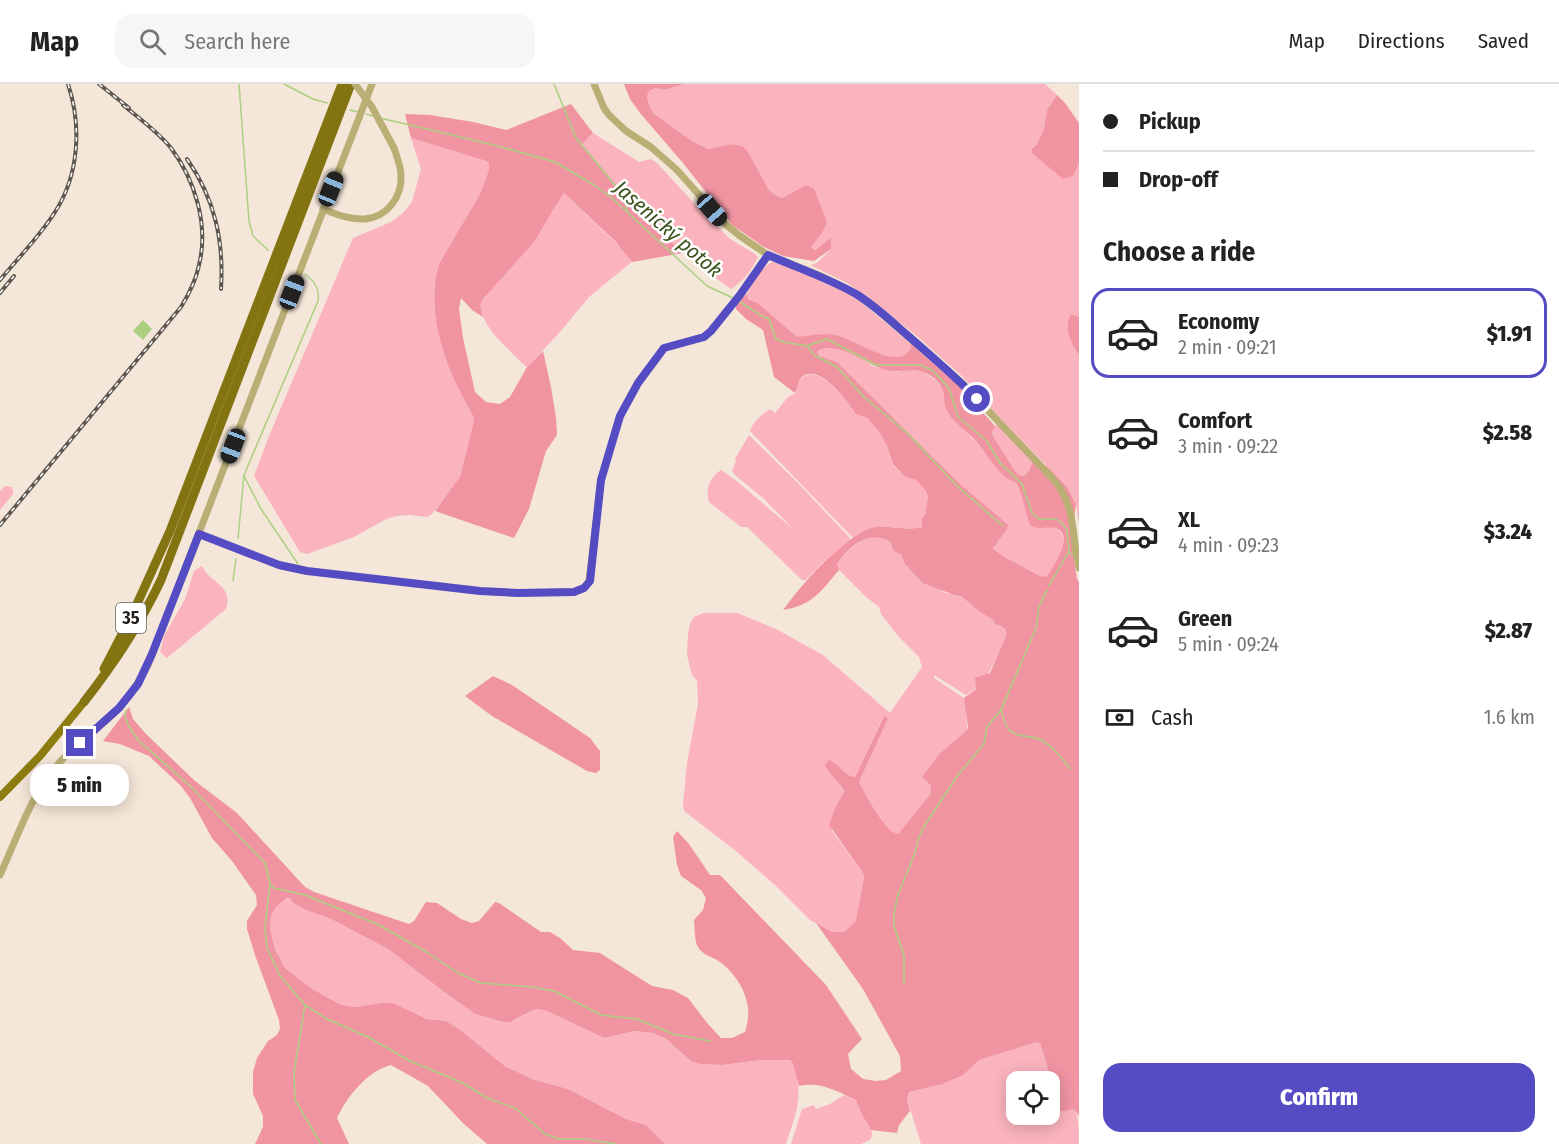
<!DOCTYPE html>
<meta charset="utf-8">
<style>
body{margin:0;font-family:"Fira Sans Condensed",sans-serif;background:#f6f6f6;color:#222;height:100vh;display:flex;flex-direction:column;font-size:22px;white-space:nowrap}
*{box-sizing:border-box;margin:0}
p{font-size:20px;color:#767676}
.icon{flex:none;width:33px;height:33px;fill:none;stroke:currentColor;stroke-width:2;stroke-linecap:round;stroke-linejoin:round}
.map{position:relative;flex:1;overflow:hidden}
.drawer{display:flex;flex-direction:column;background:#fff;width:480px}
.drawer>*{flex:none}
.hud{display:grid;align-content:center;height:132px;padding:0 24px;background:#fff}
.buttons{position:absolute;left:1006px;top:987px;display:grid;gap:12px}
.buttons a{display:grid;place-items:center;width:54px;height:54px;border-radius:12px;background:#fff;box-shadow:0 3px 15px #0003;font-size:30px}
.end{position:absolute;width:27px;height:27px;margin:-14px;border:8px solid #554cc4;background:#fff;box-shadow:0 0 0 3px #fff}
.from{border-radius:50%}
.bubble{position:absolute;height:42px;border-radius:18px;background:#fff;box-shadow:0 3px 15px #0003;font-size:20px;font-weight:800;line-height:42px;text-align:center}
.car{position:absolute;width:18px;height:36px;margin:-18px -9px;border-radius:8px;box-shadow:0 0 4px 2px #0007;background:linear-gradient(#222 24%,#8ab4d8 0 40%,#222 0 76%,#8ab4d8 0 86%,#222 0)}
.hud b{display:flex;align-items:center;gap:21px;height:57px;font-size:22px}
.hud b+b{border-top:2px solid #e0e0e0}
.hud i{width:15px;height:15px;background:#222}
ul{padding:0;list-style:none}
li{display:flex;align-items:center;gap:18px;height:90px;margin:0 12px 9px;padding:0 12px;border:3px solid transparent;border-radius:18px}
li div{flex:1}
li b{display:block;font-size:22px}
li em{font-style:normal;font-weight:800}
li.selected{border-color:#554cc4}
li>.icon{width:54px;height:54px;stroke-width:1.5}
h2{padding:0 24px;font-size:27px;line-height:72px}
.pay{display:flex;align-items:center;gap:15px;height:66px;padding:0 24px;font-size:22px}
.pay p{margin-inline-start:auto}
.action{display:flex;gap:12px;margin-top:auto;padding:12px 24px}
.action a{flex:1;height:69px;border-radius:18px;background:#554cc4;color:#fff;font-size:24px;font-weight:800;line-height:69px;text-align:center}
header{display:flex;align-items:center;gap:36px;box-sizing:border-box;height:84px;padding:0 30px;background:#fff;border-bottom:2px solid #e0e0e0}
header strong{font-size:28px}
nav{display:flex;gap:33px;margin-inline-start:auto;font-size:21px}
.search{width:420px;height:54px;background:#f6f6f6;display:flex;align-items:center;gap:15px;box-sizing:border-box;padding:0 21px;border-radius:18px;color:#767676;font-size:22px}
main{display:flex;flex:1;min-height:0}
.map>svg:first-child{display:block}
.green{fill:#fbb4be}
.forest{fill:#f094a2;fill-rule:evenodd}
.water{fill:#abd081}
.lines{fill:none;stroke-linecap:round;stroke-linejoin:round}
.stream{stroke:#abd081;stroke-width:1.5}
.tertiary{stroke:#b9af75;stroke-width:7}
.primary{stroke:#8d7d11;stroke-width:8}
.trunk{stroke:#837411;stroke-width:9}
.rail-casing{stroke:#5e564f;stroke-width:4}
.rail{stroke:#fff;stroke-width:1.5;stroke-dasharray:4.5;stroke-linecap:butt}
.tertiary-bridge{stroke:#b9af75;stroke-width:7}
.route{stroke:#554cc4;stroke-width:8}
.labels{text-anchor:middle;dominant-baseline:central;stroke-width:5;stroke-linejoin:round;paint-order:stroke}
.shield{fill:#fff;stroke:#64615d;stroke-width:1.5}
.shield-label{font-size:18px;font-weight:bold;fill:#221d18}
.water-label{font-size:21px;font-style:italic;fill:#3b531c;stroke:#fff}
</style>
<header>
<strong>Map</strong>
<div class="search"><svg class="icon" aria-label="search" viewBox="0 0 24 24"><circle cx="10" cy="10" r="6"/><path d="M15 15l6 6"/></svg>Search here</div>
<nav><a>Map</a><a>Directions</a><a>Saved</a></nav>
</header>
<main>
<div class="map">
<svg width="1079" height="1060" viewBox="0 0 1079 1060">
<rect width="100%" height="100%" fill="#f4e6d8"/>
<g class="green">
<path d="M685 0H1045L1057 11 1047 26 1044 45 1037 60 1033 63 1073 92 1079 80V233L1071 230C1063 242 1070 259 1079 271V440L1076 420 1067 403 1000 334 964 294 919 254 868 213 847 199 810 181 817 179 831 165V155L814 166 811 163 822 149 806 101 782 114 775 111 769 106 746 66C734 56 722 63 708 65L692 57 653 29 648 18 647 12 648 7 656 4 664 6Z"/>
<path d="M593 49 639 78 651 75 657 79 694 119 730 155 755 170 758 173C753 184 742 199 731 205 697 182 666 154 635 126L634 117 625 111 582 60Z"/>
<path d="M411 54 486 77 489 79V86L480 110 439 180C430 209 435 244 445 272 451 293 463 313 473 332L474 337 459 396 431 431 427 433 409 431 397 432 386 435 354 453 307 470 300 468 254 392 269 352 353 154 391 138 403 129 412 118 421 85Z"/>
<path d="M564 109 634 176 589 213 560 248 527 283C520 278 515 272 509 266 496 253 482 239 480 220Z"/>
<path d="M773 178 804 189 848 210 862 219 909 258 911 263 908 270 903 273 894 274 878 269 797 253 758 219 748 215 747 210C753 200 761 182 773 178Z"/>
<path d="M827 264H837L851 268 872 282 897 288 914 285 922 287 935 296 942 303 945 311 947 328 1015 399 1043 444C1047 444 1053 443 1057 445 1074 454 1053 483 1047 494L1040 492 1003 472 993 463 1006 446 1007 441 958 398 837 278 819 272 816 268 819 266Z"/>
<path d="M810 290C828 293 839 308 852 322L853 324 869 336 880 349 885 356 893 381 904 392 916 395 926 407 928 413 925 431 922 434V443C911 447 900 443 889 443 876 442 863 447 853 454L750 347C753 338 762 330 770 325L775 329 788 313 796 309C799 299 799 293 810 290Z"/>
<polygon points="998,340 1033,377 1029,387 1024,392 1019,391 1015,387 993,352 992,347 995,342"/>
<path d="M749 351 795 396 849 453 850 457 822 479 806 496H802L747 443H741L709 418C705 404 710 394 721 386L738 398 794 446 764 415 736 392 732 387 736 377 735 375Z"/>
<polygon points="5,402 12,403 13,406 13,410 0,426 0,407"/>
<path d="M872 453C885 454 889 453 893 466L898 468 903 475 943 508 954 511 961 512 980 528 993 536 1006 546V552C996 575 988 599 966 611L934 591V594L964 614 966 621 967 646 939 670 922 693 931 702V709L898 750C884 747 866 711 859 698L888 635 883 633 855 693C844 692 840 680 829 676L827 686 839 700 844 709 836 722 832 747 863 789 864 793 856 837 845 848H832L810 836 776 802 736 767 684 727 683 720 687 679 698 620 697 597 692 591 687 571 688 550 690 540 694 533 703 529H737L776 545 823 571 890 629 922 583 919 573 898 552 881 530 879 523 866 513 839 486 837 480C846 468 857 457 872 453Z"/>
<path d="M202 482C210 499 234 502 226 525L167 574 160 568 164 552 185 515 194 487Z"/>
<path d="M288 814H290L293 819 306 826 331 835 388 865 443 907 475 930 503 938 515 936 531 927 538 925 547 927 604 954 635 947 653 949 665 954 691 977 700 980 723 981 760 976H790C794 981 794 984 796 989 803 1017 794 1034 786 1060H665L646 1041 626 1035 568 1005 532 995 505 982 459 945 446 937 426 935 380 919 356 923 341 921 311 904 285 884 275 865 270 845 271 832 276 823Z"/>
<path d="M1037 958 1040 959 1049 988 1050 997 1017 998V1030H1050V1000L1053 1026C1061 1028 1069 1023 1074 1025 1079 1028 1079 1052 1079 1060H921L907 1015 909 1008 943 1000 962 991 979 976Z"/>
<polygon points="844,1011 856,1016 862,1031 872,1048 872,1052 870,1056 861,1060 791,1060 802,1025 814,1021 816,1025 830,1020"/>
</g>
<g class="forest">
<path d="M624 0H685L664 6 656 4 649 7 647 12 648 18 653 29 692 57 708 65C722 63 734 56 746 65L769 106 775 111 782 114 806 101 814 105 827 138 822 149 811 163 815 166 831 154V165L814 177 783 172 764 163 732 141 683 79 640 29 630 15Z"/>
<polygon points="1057,11 1065,19 1079,39 1079,80 1073,92 1063,95 1033,70 1031,66 1037,60 1044,45 1047,26"/>
<path d="M571 20 593 49 582 60 625 111 634 117 636 126 683 169 632 178 616 158 564 109 553 126 534 158 483 215 480 221 483 233 472 226 461 214 459 225 463 254 475 308 486 318 500 320 510 313 527 283 543 267 551 303 556 334 557 351 546 367 529 425 514 454 435 427 460 393 474 337 473 332C463 313 451 293 445 272 435 244 430 209 439 180L480 110 489 86V79L486 77 411 54 405 30 430 31 473 38 506 46Z"/>
<path d="M747 210 748 215 758 219 797 253C809 252 823 249 835 251 853 254 901 290 911 263L909 258 957 300 995 342 992 348 993 352 1015 387 1019 391 1024 392 1029 387 1033 377 1048 383 1067 403 1076 420 1072 451 1075 483 1077 495 1079 498V1032L1074 1025C1067 1025 1060 1030 1053 1026L1049 988 1040 959 1037 958 979 976 963 991 943 1000 909 1008 907 1015 910 1027 899 1041 897 1049 871 1046 862 1031 856 1016C837 1007 820 997 799 1002L793 980 790 976H760L723 981 700 980 691 977 665 954 653 949 635 947 604 954 547 927 538 925 531 927 510 938H503L475 930 443 907 388 865 331 835 306 826 293 819 290 814H287L276 823 271 832 270 845 275 865 285 884 311 904 341 921 356 923 380 919H393L426 935 446 937 459 945 505 982 532 995 568 1005 626 1035 646 1041 665 1060H487L463 1039 428 1002 391 981C367 987 347 1013 337 1034L349 1060H255L263 1043V1032L253 1010V988L257 974 268 957 277 951 280 945 279 936 255 871 247 845V837L257 821 256 811 232 777 212 754 190 714 181 702 149 672 120 660 103 657 129 623 133 635 146 650 195 697 237 729 305 803 314 808 409 840 414 837 426 818 437 819 461 835 472 839 479 837 495 818 499 819 541 848H550L560 854 573 866 600 869 652 902 673 906 688 914 708 940 721 954H732L745 948C747 941 749 933 748 925 747 907 733 886 717 876 710 872 703 871 698 863 694 856 695 844 694 836L703 826 706 814 701 806 681 792 677 781 673 753 677 747 689 760 710 791H720L826 901 862 955 848 970 851 985 863 995 876 997 886 996 901 987 900 972 863 905 816 839 832 848H845C847 844 853 841 856 836L864 793 863 789 829 741 836 722 844 708C840 697 829 692 825 681L829 676C840 680 844 692 855 693L884 632 888 635 859 698C866 711 884 747 898 750L931 709V702L922 693 939 670 967 646 968 643 964 614 976 605 975 594 990 589 1006 552V546L1001 542 996 540 993 536 980 528 961 512 954 511 923 499 905 480 901 471 893 466C891 458 889 455 880 454 862 451 847 466 837 480L839 486C821 507 813 521 783 526 802 501 816 484 840 464 850 456 859 448 871 444 888 440 906 448 922 443V434L925 431 928 413 926 407 916 396 904 392 893 380 887 362 880 349 867 334 856 330C849 318 820 280 803 292 798 296 798 305 795 309L774 293 763 246 746 235 736 225V220ZM827 264C852 264 865 281 887 286 908 291 913 278 935 295 949 308 941 317 948 329 953 337 966 347 974 355 984 366 992 380 1003 391 1007 396 1014 396 1017 401 1024 413 1025 429 1030 441 1038 446 1045 443 1054 444 1077 448 1053 483 1047 493L1040 492 1003 472 993 464 1007 445 1008 441 958 398 837 278 819 272 817 268 819 266Z"/>
<path d="M1071 230 1079 233V271C1070 259 1063 242 1071 230Z"/>
<polygon points="493,592 512,601 590,654 600,667 600,686 596,689 587,687 492,632 465,612"/>
</g>
<polygon class="water" points="143,236 152,245 143,256 133,247"/>
<g class="lines">
<g class="stream">
<polyline points="239,0 249,137 253,152 268,166"/>
<polyline points="284,0 313,15 327,19"/>
<polyline points="554,0 576,54 623,111 627,126"/>
<polyline points="350,26 358,28"/>
<polyline points="366,30 373,32"/>
<polyline points="380,34 494,61 555,78 594,101 612,114 707,202 733,214"/>
<polyline points="740,218 760,231 769,235 776,255 783,258 807,262 827,255 876,281 920,281 932,286 949,304 958,333 987,357 1000,379 1022,400 1032,429 1039,435 1056,435 1062,439 1067,446 1069,468 1073,471"/>
<polyline points="808,263 814,271 837,283 864,313 908,350 957,402 1003,442"/>
<polyline points="244,392 261,425 298,480"/>
<path d="M238 454 244 391 318 217C320 204 314 197 305 190"/>
<polyline points="233,497 236,475"/>
<polyline points="1049,502 1068,469"/>
<polyline points="126,626 125,632 128,641 138,656 190,702 265,779 270,799 265,844 267,864 280,892 305,921 294,988 295,1016 321,1060"/>
<path d="M1001 626C1006 642 1006 649 1024 652 1030 653 1034 653 1039 655 1053 662 1061 673 1070 685"/>
<polyline points="271,801 274,804 305,811 379,841 428,869 458,889 481,899 532,903 554,907 601,931 637,935 673,950 710,957"/>
<polyline points="904,900 904,871 894,842 894,829 898,811 915,769 918,756 923,744 958,691 984,660 987,643 1001,626 1036,544 1039,523 1047,506"/>
<polyline points="305,921 327,935 368,953 410,977 463,999 487,1014 515,1024 545,1050 559,1055 585,1055 616,1060"/>
</g>
<g class="tertiary">
<path d="M594 0 604 24 609 31 626 47 651 63 677 86 724 139 740 152 768 171 821 192 858 211 874 223 962 299 1054 396C1077 424 1071 451 1079 484"/>
<path d="M323 125C336 130 350 136 365 135 387 133 402 113 401 92 401 82 397 73 394 64"/>
<polyline points="199,450 279,481 307,487 480,507 517,509 574,508 584,504 589,497 601,396 620,332 638,299 664,264 704,253 711,247 740,211 768,171"/>
<path d="M0 791C18 752 30 712 59 679 78 658 101 643 120 623 132 610 140 596 148 581L372 0"/>
</g>
<polyline class="primary" points="0,713 40,672 84,618"/>
<g class="trunk">
<polyline points="104,585 132,531 170,447 342,0"/>
<path d="M84 618C115 578 139 542 161 496L351 0"/>
</g>
<defs>
<g id="rail">
<polyline points="99,0 129,24"/>
<path d="M187 75C215 115 224 157 221 205"/>
<path d="M0 196C18 174 40 152 55 128 79 91 82 42 68 0"/>
<polyline points="0,209 14,192"/>
<path d="M0 441 181 223C189 210 196 196 199 181 209 141 195 96 171 64 158 48 139 34 123 21"/>
</g>
</defs>
<use href="#rail" class="rail-casing"/>
<use href="#rail" class="rail"/>
<polyline class="tertiary-bridge" points="355,0 372,23 394,64"/>
</g>
<g class="lines">
<path class="route" d="M80 659 119 624 138 600 152 570 199 450 279 481 307 487 480 507 518 509 574 508 584 504 590 497 601 396 620 332 638 299 664 264 704 253 711 247 740 211 768 171C798 184 828 194 856 210 874 221 890 236 906 250 930 271 955 292 977 315"/>
</g>
<g class="labels">
<rect class="shield" x="116" y="519" width="30" height="30" rx="4.5"/>
<g class="shield-label">
<text x="131" y="534">35</text>
</g>
<g class="water-label">
<text transform="translate(668 145) rotate(41)">Jasenický potok</text>
</g>
</g>
</svg>
<div class="buttons">
<a><svg class="icon" aria-label="locate" viewBox="0 0 24 24"><circle cx="12" cy="12" r="6"/><path d="M12 2v4M12 18v4M2 12h4M18 12h4"/></svg></a>
</div>
<i class="end from" style="left:977px;top:315px"></i>
<i class="end" style="left:80px;top:659px"></i>
<div class="bubble" style="left:30px;top:680px;width:99px">5 min</div>
<i class="car" style="left:331px;top:105px;rotate:22deg"></i>
<i class="car" style="left:712px;top:126px;rotate:139deg"></i>
<i class="car" style="left:292px;top:208px;rotate:21deg"></i>
<i class="car" style="left:233px;top:362px;rotate:201deg"></i>
</div>
<section class="drawer">
<div class="hud">
<b><i class="from"></i>Pickup</b>
<b><i></i>Drop-off</b>
</div>
<h2>Choose a ride</h2>
<ul>
<li class="selected"><svg class="icon" aria-label="car" viewBox="0 0 24 24"><path d="M5 17H2v-5l4-1 3-4h7l3 4 3 1v5h-3M9 17h6M6 11h13"/><circle cx="7" cy="17" r="2"/><circle cx="17" cy="17" r="2"/></svg><div><b>Economy</b><p>2 min · 09:21</p></div><em>$1.91</em></li>
<li><svg class="icon" aria-label="car" viewBox="0 0 24 24"><path d="M5 17H2v-5l4-1 3-4h7l3 4 3 1v5h-3M9 17h6M6 11h13"/><circle cx="7" cy="17" r="2"/><circle cx="17" cy="17" r="2"/></svg><div><b>Comfort</b><p>3 min · 09:22</p></div><em>$2.58</em></li>
<li><svg class="icon" aria-label="car" viewBox="0 0 24 24"><path d="M5 17H2v-5l4-1 3-4h7l3 4 3 1v5h-3M9 17h6M6 11h13"/><circle cx="7" cy="17" r="2"/><circle cx="17" cy="17" r="2"/></svg><div><b>XL</b><p>4 min · 09:23</p></div><em>$3.24</em></li>
<li><svg class="icon" aria-label="car" viewBox="0 0 24 24"><path d="M5 17H2v-5l4-1 3-4h7l3 4 3 1v5h-3M9 17h6M6 11h13"/><circle cx="7" cy="17" r="2"/><circle cx="17" cy="17" r="2"/></svg><div><b>Green</b><p>5 min · 09:24</p></div><em>$2.87</em></li>
</ul>
<div class="pay"><svg class="icon" aria-label="cash" viewBox="0 0 24 24"><path d="M3 7h18v10H3z"/><circle cx="12" cy="12" r="2"/></svg>Cash<p>1.6 km</p></div>
<div class="action"><a>Confirm</a></div>
</section>
</main>
